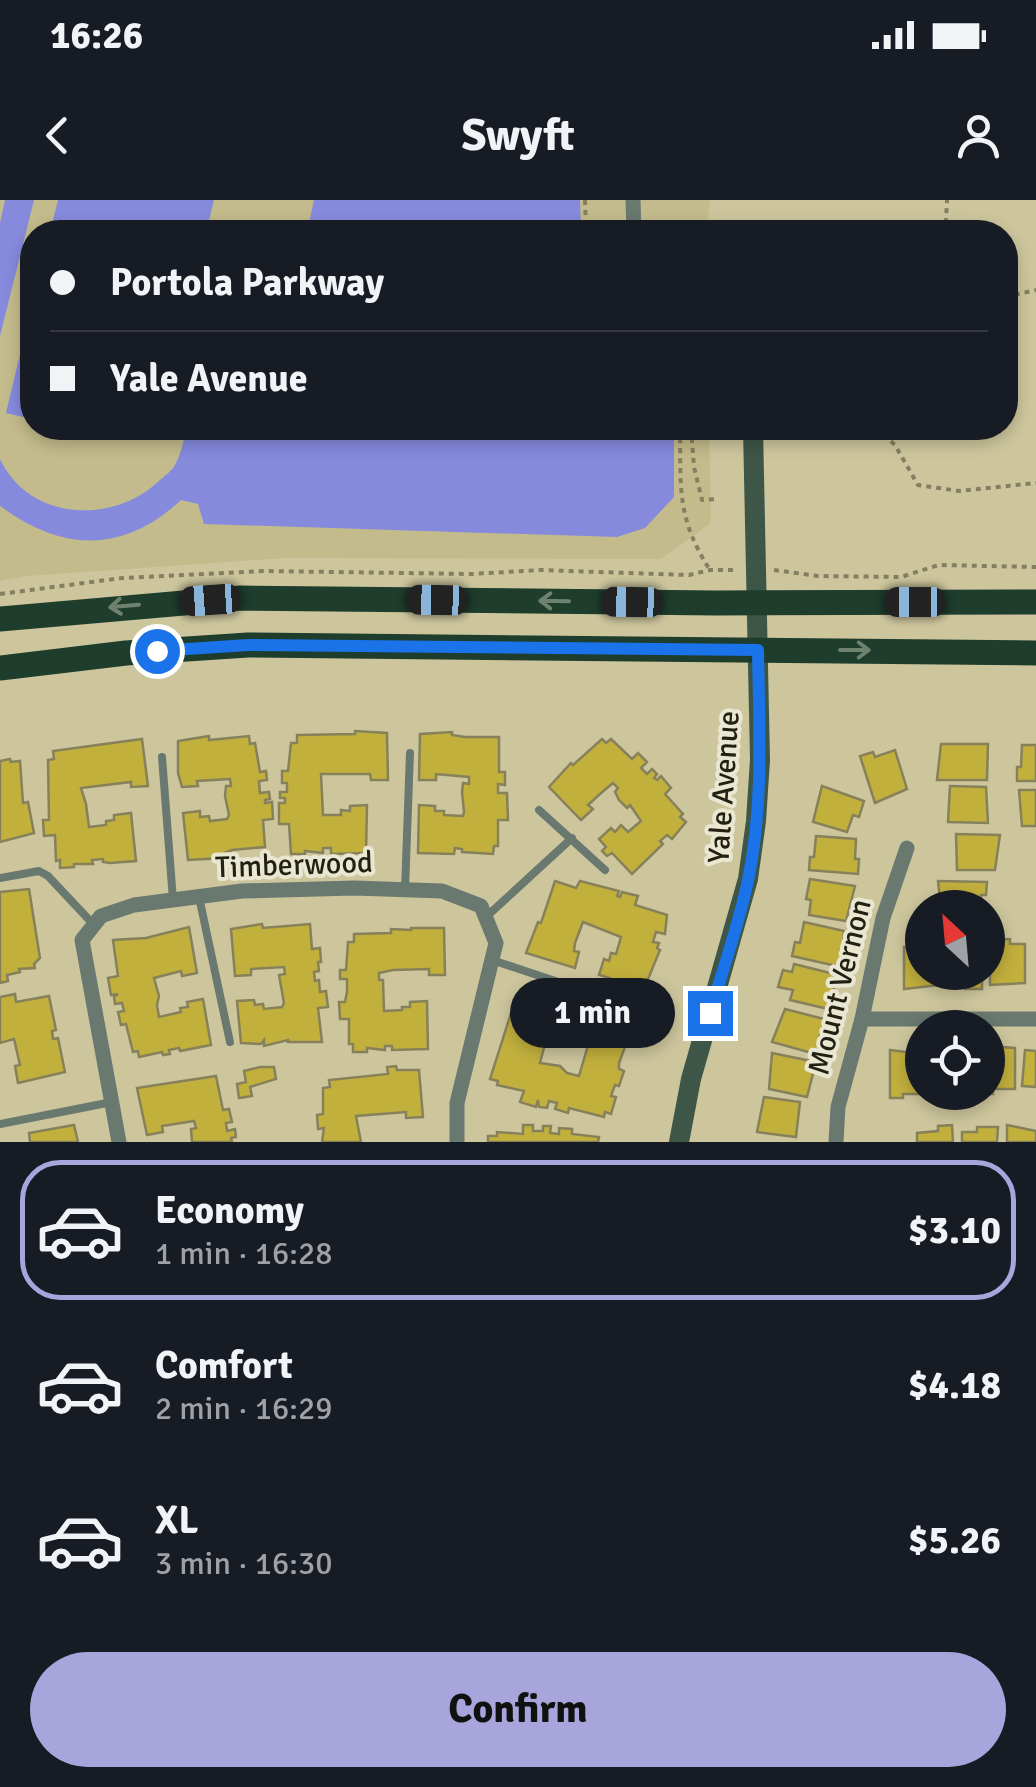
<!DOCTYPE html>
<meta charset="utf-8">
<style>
body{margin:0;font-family:Signika,sans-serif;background:#20242c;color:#f1f3f6;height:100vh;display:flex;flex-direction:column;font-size:38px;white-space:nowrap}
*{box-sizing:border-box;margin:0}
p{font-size:32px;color:#9ea1a6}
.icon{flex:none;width:55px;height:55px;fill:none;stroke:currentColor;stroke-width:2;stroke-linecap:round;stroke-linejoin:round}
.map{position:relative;height:942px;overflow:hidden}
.sheet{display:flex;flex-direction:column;background:#171b24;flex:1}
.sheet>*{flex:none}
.banner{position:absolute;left:20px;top:20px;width:998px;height:220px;border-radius:40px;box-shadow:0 5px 15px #0003;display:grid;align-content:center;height:220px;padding:0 30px;background:#171b24}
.needle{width:65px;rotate:334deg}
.tools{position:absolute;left:905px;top:690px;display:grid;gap:20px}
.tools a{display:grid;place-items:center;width:100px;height:100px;border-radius:50%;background:#171b24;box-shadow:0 5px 15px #0003;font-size:50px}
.end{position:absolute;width:45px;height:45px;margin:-22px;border:12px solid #1a73e8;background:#fff;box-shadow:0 0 0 5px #fff}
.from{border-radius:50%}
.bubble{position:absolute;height:70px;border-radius:35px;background:#171b24;box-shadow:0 5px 15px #0003;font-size:32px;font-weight:800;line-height:70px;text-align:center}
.car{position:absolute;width:30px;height:60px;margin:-30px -15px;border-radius:12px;box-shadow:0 0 8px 2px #0007;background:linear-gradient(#222 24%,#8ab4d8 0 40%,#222 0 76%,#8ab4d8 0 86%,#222 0)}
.banner b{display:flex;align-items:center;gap:35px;height:95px;font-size:38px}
.banner b+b{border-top:2px solid #363941}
.banner i{width:25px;height:25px;background:#f1f3f6}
ul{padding:18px 0 0;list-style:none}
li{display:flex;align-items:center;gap:30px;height:140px;margin:0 20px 15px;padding:0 10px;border:5px solid transparent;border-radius:40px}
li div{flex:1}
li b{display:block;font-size:38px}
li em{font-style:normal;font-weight:800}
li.active{border-color:#a7a5db}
li>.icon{width:90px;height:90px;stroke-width:1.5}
.action{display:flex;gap:20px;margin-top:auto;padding:20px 30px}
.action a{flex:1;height:115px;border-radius:60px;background:#a7a5db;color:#111;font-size:40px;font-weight:800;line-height:115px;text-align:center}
.status{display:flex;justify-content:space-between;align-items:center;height:70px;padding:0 50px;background:#171b24;direction:ltr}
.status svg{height:28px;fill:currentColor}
header{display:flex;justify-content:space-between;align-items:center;height:130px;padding:0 30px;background:#171b24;font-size:45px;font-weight:800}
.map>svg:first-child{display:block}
.built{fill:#c3bb8b}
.garden{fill:#858add}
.building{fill:#c2b03d;stroke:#87815b;stroke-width:2.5}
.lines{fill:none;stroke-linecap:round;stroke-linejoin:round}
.path{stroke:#847f61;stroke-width:4;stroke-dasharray:5 5;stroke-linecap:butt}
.lane{stroke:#697970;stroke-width:8}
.street{stroke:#697970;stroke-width:15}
.secondary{stroke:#3d5648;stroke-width:20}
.primary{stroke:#1e3d2d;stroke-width:25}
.oneway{stroke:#6f816f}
.route{stroke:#1a73e8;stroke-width:12}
.labels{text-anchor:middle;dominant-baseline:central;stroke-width:8;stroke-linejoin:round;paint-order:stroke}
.street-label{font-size:30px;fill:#222010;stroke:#e9e6d1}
</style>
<div class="status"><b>16:26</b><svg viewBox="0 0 49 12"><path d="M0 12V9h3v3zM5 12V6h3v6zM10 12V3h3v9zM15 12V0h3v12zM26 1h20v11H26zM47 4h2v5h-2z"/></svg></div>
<header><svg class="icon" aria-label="back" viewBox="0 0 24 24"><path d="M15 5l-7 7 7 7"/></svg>Swyft<svg class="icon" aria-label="person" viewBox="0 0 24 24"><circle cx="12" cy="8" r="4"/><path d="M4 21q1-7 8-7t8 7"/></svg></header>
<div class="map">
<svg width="1036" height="942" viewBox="0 0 1036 942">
<rect width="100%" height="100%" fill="#cdc69d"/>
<polygon class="built" points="0,0 710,0 707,32 32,32 32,228 709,228 711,323 661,359 285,358 27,376 0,381"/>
<g class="garden">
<polygon points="5,0 34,0 0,136 0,23"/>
<polygon points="58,0 214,0 206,32 50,32"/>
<polygon points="314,0 580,0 581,32 307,32"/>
<polygon points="32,104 32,219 6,213"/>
<path d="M187 228H674V297L645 328 617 337 204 324 198 304 181 300C123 354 62 352 0 306V259C29 321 113 325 159 281 164 276 172 271 175 265 181 254 184 239 187 228Z"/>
</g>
<g class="building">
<polygon points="355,531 387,533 388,580 371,580 370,574 321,574 323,615 341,615 341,610 350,611 350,606 367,605 366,653 331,654 331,648 323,648 323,653 305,651 305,654 291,654 289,624 279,624 279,603 285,603 285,598 280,598 280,592 287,592 287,583 282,583 282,571 288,571 291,543 297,543 297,535 355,534"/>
<polygon points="452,532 452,535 465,537 499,537 499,572 505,572 505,585 498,584 498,593 507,593 508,620 498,620 498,646 494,646 493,654 462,652 462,649 455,648 454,654 418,653 419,605 435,606 435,611 444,611 444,615 463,616 464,612 462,592 463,583 469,584 469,577 436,574 436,580 419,580 420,534"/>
<polygon points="209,536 209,540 249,536 250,544 255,543 260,572 266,571 267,580 259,581 260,593 269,592 270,599 265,600 265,603 272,602 273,619 263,620 265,647 232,650 224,653 224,658 188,660 183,613 200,611 200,617 209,616 210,621 227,619 229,615 225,596 226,586 231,586 230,579 197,581 198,586 182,587 178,573 178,541"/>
<polygon points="142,539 148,586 131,587 131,582 81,588 86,604 89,627 106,625 106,621 114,620 114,615 131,613 136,661 110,663 103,662 103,659 92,660 93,664 74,664 74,667 60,668 60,660 56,661 55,635 44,636 43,620 49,620 48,560 54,559 53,551"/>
<polygon points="602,539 606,543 611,539 632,559 638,553 647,562 641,568 647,574 652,569 657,574 654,578 657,580 661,576 671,588 665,594 683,614 680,617 686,622 672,639 667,635 660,641 663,644 632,674 612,653 607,656 602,651 606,647 599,639 611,628 615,632 621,625 628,632 641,621 630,605 627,608 619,600 615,592 618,588 613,583 600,594 588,605 593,609 581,620 549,587 571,563 573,565"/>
<polygon points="941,544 988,544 987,580 937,580"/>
<polygon points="1022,545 1036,545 1036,581 1017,581 1017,567 1021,567"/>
<polygon points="895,550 907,589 875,603 860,556 873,552 875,557"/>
<polygon points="10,559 11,562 20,561 23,603 28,602 34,633 0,642 0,561"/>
<polygon points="822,586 864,601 859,617 853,615 847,632 813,622"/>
<polygon points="950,586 986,587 988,623 948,622"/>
<polygon points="1019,590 1036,590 1036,626 1022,626"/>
<polygon points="956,634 1000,635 995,670 957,670"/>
<polygon points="816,636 856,639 855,659 859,659 858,674 809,670 810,657 814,657"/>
<polygon points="810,679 855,686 846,721 809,715 811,700 806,699"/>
<polygon points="555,681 576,688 580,681 619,691 617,696 620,697 622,692 638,696 635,705 667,715 665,734 656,732 653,742 659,743 657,748 660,750 644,789 617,780 615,786 608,784 610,778 599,775 604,759 609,761 611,753 616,754 621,737 583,722 575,743 574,751 579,752 575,768 526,753 538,722 541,723"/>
<polygon points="938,681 987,682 986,695 981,695 981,708 941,708"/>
<polygon points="29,689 40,758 34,764 35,768 19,769 20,772 7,775 8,781 0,783 0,692"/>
<polygon points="804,722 844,731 841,767 792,756 795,742 800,743"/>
<polygon points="262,724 263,728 310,724 312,749 320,748 321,762 318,762 319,771 314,772 315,781 319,780 320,792 326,791 328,807 318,808 322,842 288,842 288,840 264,846 264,840 261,844 241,843 237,801 254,800 255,805 263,804 264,809 282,807 284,803 279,775 285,774 284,767 251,769 251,775 235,776 231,729"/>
<polygon points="189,727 197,773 182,776 181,771 154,778 159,796 157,805 159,817 181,812 180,808 188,807 187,802 203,799 211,845 180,851 179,848 169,850 170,854 163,855 162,852 139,857 138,851 133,852 126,824 121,825 118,812 124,811 122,803 115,804 114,797 118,794 111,795 108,778 118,776 113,740 146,738"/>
<polygon points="411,728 444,728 445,775 429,775 429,769 393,770 379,773 379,780 383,780 384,811 402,810 402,807 410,807 410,802 427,801 428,849 392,850 392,846 385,846 385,850 367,848 367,852 353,852 353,844 349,844 349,819 340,819 339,802 345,802 347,792 347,779 340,779 340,770 346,770 348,742 354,742 354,734 391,733 391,729 411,730"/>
<polygon points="1010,739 1010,744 1025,744 1025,783 990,785 990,740"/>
<polygon points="904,747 922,747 922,772 940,772 940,785 904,789"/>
<polygon points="794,764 838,775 828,809 790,800 793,790 778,787 783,770 792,772"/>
<polygon points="947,772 982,772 982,789 965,789 965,783 947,783"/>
<polygon points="15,794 16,802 49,796 56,830 52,831 53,839 58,838 65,872 18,883 15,866 20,865 14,839 0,843 0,797"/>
<polygon points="513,807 559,821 554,837 549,836 545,844 540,863 560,866 567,873 579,876 591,835 588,834 590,827 584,825 589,810 634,823 619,863 619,869 624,871 619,886 615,885 611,896 616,897 611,914 605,912 604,917 569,908 568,913 555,909 557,903 549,901 547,908 539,907 538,900 536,907 520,902 524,891 497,885 498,881 490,879"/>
<polygon points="785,809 824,819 819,838 824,839 819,855 772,842"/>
<polygon points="988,846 1015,848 1015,889 993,889 993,894 980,894 988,892"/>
<polygon points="890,850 922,854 925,894 903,894 903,898 890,898"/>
<polygon points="1025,850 1036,851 1036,887 1022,886"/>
<polygon points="772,853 816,862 807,897 769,889"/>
<polygon points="396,866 397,870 419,870 423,917 406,918 406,912 356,916 361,942 322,942 324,928 318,929 317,915 323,914 323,888 330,887 329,880 388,874 387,867"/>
<polygon points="260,867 274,867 276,879 250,887 252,896 239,898 237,884 246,882 244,871"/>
<polygon points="216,876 223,910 229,909 232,922 226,923 227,931 235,929 236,937 231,938 232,942 192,942 191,929 196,928 194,921 162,926 163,932 147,935 137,888"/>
<polygon points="764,897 800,902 796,937 757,932"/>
<polygon points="74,925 78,942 30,942 29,933"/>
<polygon points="523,925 533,925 533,931 543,931 543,926 551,926 550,933 559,934 559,928 572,929 572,934 599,937 598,942 488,942 488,936 497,936 497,932 523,934"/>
<polygon points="952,925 953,942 917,942 917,933 938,931 938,926"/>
<polygon points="1007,925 1036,931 1036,942 1007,942"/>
<polygon points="977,927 998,927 997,942 962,942 962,932 977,932"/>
</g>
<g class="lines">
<g class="path">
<polyline points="585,0 586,32"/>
<polyline points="941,32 946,22 947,0"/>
<polyline points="1005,97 1036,90"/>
<path d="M680 228C681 288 676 317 710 370"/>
<polyline points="691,228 694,267 702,300 716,299"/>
<polyline points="876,228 895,245 918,285 959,291 1036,283"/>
<polyline points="774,370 818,376 901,377 939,365 1036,367"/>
<polyline points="0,394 122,378 265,371 472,374 540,370 689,375 710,370 734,370"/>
</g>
<g class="lane">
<polyline points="162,557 173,700"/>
<polyline points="539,610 605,670"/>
<polyline points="0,678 39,671 48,676 94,725"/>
<polyline points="405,690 410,553"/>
<polyline points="199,697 230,842"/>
<polyline points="486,717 572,638"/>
<polyline points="492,760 630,806"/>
<polyline points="0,924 112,902"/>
</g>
<g class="street">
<polyline points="633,0 634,32"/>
<polyline points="862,819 1036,819"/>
<polyline points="119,942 82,740 101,716 134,705 242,691 354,688 442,691 481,706 496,743 457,903 457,942"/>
<polyline points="836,942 838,907 862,819 883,718 907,648"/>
</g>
<polyline class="secondary" points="679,942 691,879 748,679 756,621 760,560 753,228"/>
<g class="primary">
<polyline points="0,419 241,398 717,403 1036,402"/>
<polyline points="0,468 126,453 248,445 1036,453"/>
</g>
</g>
<defs><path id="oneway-shaft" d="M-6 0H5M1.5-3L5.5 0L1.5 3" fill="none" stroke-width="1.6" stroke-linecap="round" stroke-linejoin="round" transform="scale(2.5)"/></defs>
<g class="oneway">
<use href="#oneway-shaft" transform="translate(554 401) rotate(-179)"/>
<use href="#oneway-shaft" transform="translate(124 406) rotate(175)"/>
<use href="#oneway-shaft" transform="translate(855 450)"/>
</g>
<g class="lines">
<path class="route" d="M157 451 248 445 758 450C759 526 764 604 748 680 739 724 723 769 710 813"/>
</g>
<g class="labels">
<g class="street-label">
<text transform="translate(724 587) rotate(-86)">Yale Avenue</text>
<text transform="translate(294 665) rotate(-2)">Timberwood</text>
<text transform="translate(840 787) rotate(-76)">Mount Vernon</text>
</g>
</g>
</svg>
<div class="tools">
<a><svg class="needle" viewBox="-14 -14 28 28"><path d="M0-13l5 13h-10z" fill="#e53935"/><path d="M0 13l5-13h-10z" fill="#9ea1a6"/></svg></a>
<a><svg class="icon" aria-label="locate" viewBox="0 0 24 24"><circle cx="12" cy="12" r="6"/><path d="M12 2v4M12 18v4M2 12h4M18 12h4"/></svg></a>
</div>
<i class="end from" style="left:157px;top:451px"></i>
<i class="end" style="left:710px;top:813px"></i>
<div class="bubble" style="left:510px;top:778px;width:165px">1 min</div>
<i class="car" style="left:210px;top:400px;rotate:266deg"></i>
<i class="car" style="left:437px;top:400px;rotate:271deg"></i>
<i class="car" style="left:632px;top:402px;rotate:271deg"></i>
<i class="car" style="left:915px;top:402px;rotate:270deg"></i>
<div class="banner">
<b><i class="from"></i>Portola Parkway</b>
<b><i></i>Yale Avenue</b>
</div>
</div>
<section class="sheet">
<ul>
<li class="active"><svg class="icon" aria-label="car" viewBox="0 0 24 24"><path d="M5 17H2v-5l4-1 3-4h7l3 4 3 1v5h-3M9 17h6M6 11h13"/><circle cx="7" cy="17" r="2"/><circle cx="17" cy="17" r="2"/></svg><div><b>Economy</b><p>1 min · 16:28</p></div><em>$3.10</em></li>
<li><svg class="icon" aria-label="car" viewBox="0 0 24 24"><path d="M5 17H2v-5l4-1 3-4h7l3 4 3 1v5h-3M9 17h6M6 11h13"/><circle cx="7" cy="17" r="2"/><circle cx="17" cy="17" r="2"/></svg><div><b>Comfort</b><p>2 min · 16:29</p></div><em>$4.18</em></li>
<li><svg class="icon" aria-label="car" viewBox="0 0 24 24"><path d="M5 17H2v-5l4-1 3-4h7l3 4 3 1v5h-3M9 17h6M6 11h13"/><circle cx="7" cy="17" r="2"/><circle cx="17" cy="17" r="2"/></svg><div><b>XL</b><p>3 min · 16:30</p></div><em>$5.26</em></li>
</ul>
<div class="action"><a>Confirm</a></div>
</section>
